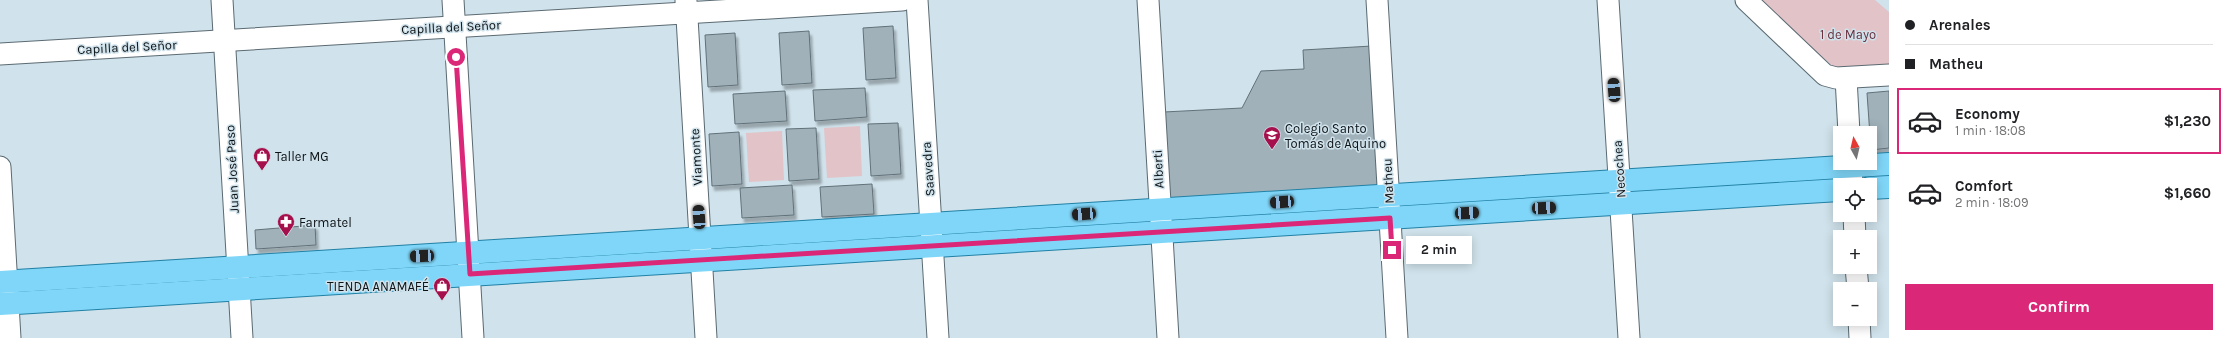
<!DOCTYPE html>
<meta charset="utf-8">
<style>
body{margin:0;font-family:Karla,sans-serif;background:#f6f6f6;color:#202124;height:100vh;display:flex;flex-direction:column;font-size:15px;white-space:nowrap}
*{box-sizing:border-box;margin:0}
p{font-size:13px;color:#757577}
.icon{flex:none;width:22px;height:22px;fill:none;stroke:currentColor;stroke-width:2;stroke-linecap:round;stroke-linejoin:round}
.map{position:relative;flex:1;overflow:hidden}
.drawer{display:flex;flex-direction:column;background:#fff;width:340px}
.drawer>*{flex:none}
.top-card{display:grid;align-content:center;height:88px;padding:0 16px;background:#fff}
.needle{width:26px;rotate:352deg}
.buttons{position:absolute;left:1833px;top:126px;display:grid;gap:8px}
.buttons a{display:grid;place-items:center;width:44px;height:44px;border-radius:0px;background:#fff;box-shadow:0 2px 10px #0003;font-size:20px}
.end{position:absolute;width:18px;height:18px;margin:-9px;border:5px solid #db2777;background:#fff;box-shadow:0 0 0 2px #fff}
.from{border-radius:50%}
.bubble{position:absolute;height:28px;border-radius:0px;background:#fff;box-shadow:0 2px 10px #0003;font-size:13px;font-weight:700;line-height:28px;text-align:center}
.car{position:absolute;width:12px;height:24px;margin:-12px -6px;border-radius:5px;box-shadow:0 0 3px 1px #0007;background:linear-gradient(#222 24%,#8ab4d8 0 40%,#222 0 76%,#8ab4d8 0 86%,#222 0)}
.top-card b{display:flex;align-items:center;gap:14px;height:38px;font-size:15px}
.top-card b+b{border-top:1px solid #e0e0e0}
.top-card i{width:10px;height:10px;background:#202124}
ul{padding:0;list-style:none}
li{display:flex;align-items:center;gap:12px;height:66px;margin:0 8px 6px;padding:0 8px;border:2px solid transparent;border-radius:0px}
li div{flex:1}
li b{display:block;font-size:15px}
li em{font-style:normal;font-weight:700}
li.current{border-color:#db2777}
li>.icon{width:36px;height:36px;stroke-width:1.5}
.action{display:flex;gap:8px;margin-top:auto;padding:8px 16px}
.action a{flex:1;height:46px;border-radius:0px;background:#db2777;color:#fff;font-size:16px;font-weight:700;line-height:46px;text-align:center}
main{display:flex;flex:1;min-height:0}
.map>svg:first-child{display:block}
.green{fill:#e2c3c8}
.building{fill:#a0b1ba;stroke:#627179;filter:url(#shadow)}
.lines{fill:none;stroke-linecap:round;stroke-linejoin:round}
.minor-casing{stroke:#5b6a72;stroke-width:23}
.major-casing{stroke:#2080a5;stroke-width:24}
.minor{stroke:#fff;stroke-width:21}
.major{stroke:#80d6f8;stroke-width:22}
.route{stroke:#db2777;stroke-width:5}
.labels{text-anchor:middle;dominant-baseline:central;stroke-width:3;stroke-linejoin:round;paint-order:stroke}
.street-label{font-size:13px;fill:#0c1215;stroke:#d0e2eb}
.park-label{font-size:13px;fill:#69313f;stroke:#d0e2eb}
.poi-label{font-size:13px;fill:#0c1215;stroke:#d0e2eb;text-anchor:start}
</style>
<main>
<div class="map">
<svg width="1889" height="338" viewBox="0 0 1889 338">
<defs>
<filter id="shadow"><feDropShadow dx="2.5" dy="4.5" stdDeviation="1" flood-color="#0004"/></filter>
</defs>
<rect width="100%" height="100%" fill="#d0e2eb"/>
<g class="green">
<polygon points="1758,0 1875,0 1889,12 1889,65 1836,69"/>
<polygon points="860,126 862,176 827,178 824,128"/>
<polygon points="782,131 784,180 749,182 746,133"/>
</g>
<g class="building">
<polygon points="893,26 896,78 866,80 863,28"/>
<polygon points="809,31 812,83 782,85 779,33"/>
<polygon points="735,33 738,85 708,87 705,35"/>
<polygon points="1372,46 1379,187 1169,198 1164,112 1242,108 1261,71 1304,69 1303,50"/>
<polygon points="865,88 867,117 815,121 813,90"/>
<polygon points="785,91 787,121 735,124 733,94"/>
<polygon points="1889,91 1889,148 1871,150 1867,93"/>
<polygon points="898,123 901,174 871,176 868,124"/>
<polygon points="816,128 819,179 789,181 786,129"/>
<polygon points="739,132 742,184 712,186 709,134"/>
<polygon points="872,184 874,214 822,217 820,187"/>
<polygon points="792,185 794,215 742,218 740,188"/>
<polygon points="315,225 316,245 256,249 255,230"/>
</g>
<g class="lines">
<defs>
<g id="minor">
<polyline points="222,0 242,338"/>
<polyline points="453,0 473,338"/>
<polyline points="917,0 938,338"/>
<polyline points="1148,0 1168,338"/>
<polyline points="1377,0 1397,338"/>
<polyline points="1608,0 1629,338"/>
<polyline points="1746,0 1825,75 1836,78 1889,75"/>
<polyline points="686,1 706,338"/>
<polyline points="0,54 902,0"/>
<polyline points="1846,78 1849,133"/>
<polyline points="1851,163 1852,185"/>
<polyline points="0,167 10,338"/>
<polyline points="1854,215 1855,237"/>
<polyline points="1856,267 1858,289"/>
<polyline points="1859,319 1860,338"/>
</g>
<g id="major">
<polyline points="1870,188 1889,187"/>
<polyline points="0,282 1889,164"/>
<polyline points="0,304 1840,190"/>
</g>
</defs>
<use href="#minor" class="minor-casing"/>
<use href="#major" class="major-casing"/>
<use href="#minor" class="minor"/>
<use href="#major" class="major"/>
</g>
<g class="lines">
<polyline class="route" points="456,57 470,274 1390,218 1392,250"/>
</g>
<defs>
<symbol id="school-pin" viewBox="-11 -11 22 30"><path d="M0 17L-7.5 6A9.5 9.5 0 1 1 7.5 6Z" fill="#a5104c" stroke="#d0e2eb"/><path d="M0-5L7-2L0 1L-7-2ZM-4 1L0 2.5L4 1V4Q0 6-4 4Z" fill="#fff"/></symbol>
<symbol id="shop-pin" viewBox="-11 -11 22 30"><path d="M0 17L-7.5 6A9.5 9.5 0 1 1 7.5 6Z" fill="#a5104c" stroke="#d0e2eb"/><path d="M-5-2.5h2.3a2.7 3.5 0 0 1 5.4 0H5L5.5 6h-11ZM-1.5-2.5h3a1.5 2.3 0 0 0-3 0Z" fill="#fff"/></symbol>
<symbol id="pharmacy-pin" viewBox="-11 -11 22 30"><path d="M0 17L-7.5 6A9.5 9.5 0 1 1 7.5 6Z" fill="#a5104c" stroke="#d0e2eb"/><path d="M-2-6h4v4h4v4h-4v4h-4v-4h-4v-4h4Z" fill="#fff"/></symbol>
</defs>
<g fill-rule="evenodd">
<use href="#school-pin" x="1262" y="125" width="20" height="27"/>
<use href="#shop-pin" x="252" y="146" width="20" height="27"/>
<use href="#pharmacy-pin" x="276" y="212" width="20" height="27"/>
<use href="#shop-pin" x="432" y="276" width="20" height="27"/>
</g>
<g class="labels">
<g class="street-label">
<text transform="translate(451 27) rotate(-3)">Capilla del Señor</text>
<text transform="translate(127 47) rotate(-3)">Capilla del Señor</text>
<text transform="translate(696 157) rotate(-93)">Viamonte</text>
<text transform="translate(232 169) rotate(-93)">Juan José Paso</text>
<text transform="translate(928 169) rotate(-94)">Saavedra</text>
<text transform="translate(1158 169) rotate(-93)">Alberti</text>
<text transform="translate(1619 169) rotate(-94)">Necochea</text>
<text transform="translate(1388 181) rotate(-93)">Matheu</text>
</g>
<g class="park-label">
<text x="1848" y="34">1 de Mayo</text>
</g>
<g class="poi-label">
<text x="1285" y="128">Colegio Santo<tspan x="1285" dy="15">Tomás de Aquino</tspan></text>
<text x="275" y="156">Taller MG</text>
<text x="299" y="222">Farmatel</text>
<text x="429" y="286" text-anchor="end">TIENDA ANAMAFÉ</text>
</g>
</g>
</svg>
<div class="buttons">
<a><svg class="needle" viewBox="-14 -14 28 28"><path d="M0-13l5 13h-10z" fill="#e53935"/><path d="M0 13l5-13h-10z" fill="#757577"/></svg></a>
<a><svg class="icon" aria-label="locate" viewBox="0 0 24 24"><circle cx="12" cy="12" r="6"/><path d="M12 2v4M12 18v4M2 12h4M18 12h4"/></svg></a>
<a>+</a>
<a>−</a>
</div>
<i class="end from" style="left:456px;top:57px"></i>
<i class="end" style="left:1392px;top:250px"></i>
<div class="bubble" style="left:1406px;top:236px;width:66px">2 min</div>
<i class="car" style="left:1614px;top:90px;rotate:356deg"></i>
<i class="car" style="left:1282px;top:202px;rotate:266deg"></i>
<i class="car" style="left:1544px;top:208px;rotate:87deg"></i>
<i class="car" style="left:1467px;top:213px;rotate:87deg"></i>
<i class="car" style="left:1084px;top:214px;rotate:266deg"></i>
<i class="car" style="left:699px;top:217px;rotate:356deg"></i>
<i class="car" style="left:422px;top:256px;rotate:267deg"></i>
</div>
<section class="drawer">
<div class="top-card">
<b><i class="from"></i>Arenales</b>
<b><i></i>Matheu</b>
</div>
<ul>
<li class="current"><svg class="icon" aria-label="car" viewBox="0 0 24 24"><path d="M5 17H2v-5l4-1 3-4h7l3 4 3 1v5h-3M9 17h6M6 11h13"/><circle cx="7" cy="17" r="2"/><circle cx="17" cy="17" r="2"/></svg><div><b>Economy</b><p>1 min · 18:08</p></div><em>$1,230</em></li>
<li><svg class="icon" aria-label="car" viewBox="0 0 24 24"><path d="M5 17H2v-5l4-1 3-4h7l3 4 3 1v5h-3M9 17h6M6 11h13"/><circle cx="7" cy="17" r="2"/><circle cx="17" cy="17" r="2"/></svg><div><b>Comfort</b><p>2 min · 18:09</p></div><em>$1,660</em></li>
</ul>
<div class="action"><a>Confirm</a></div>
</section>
</main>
